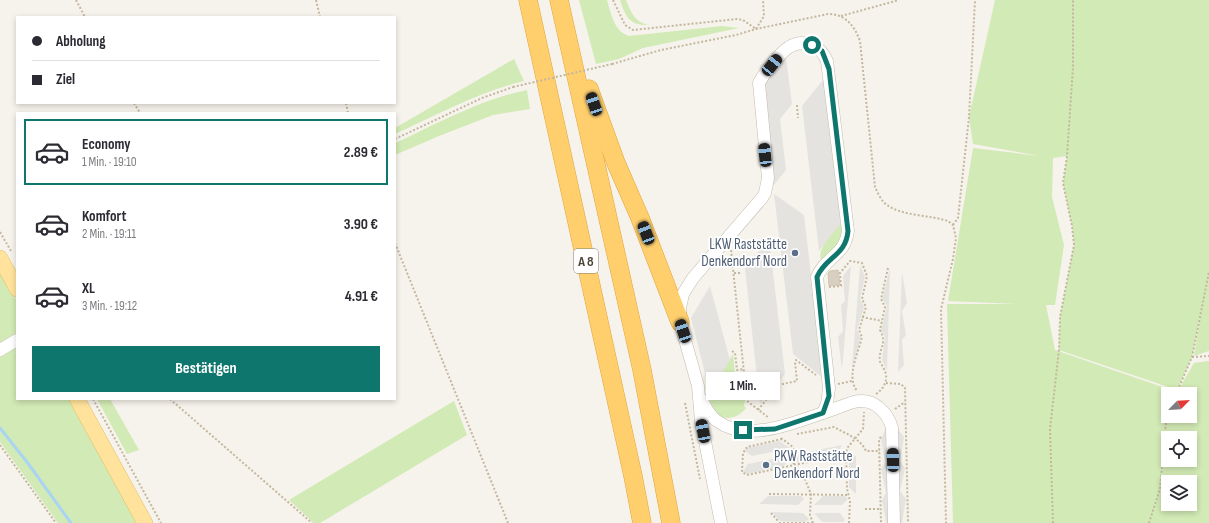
<!DOCTYPE html>
<html lang="de">
<meta charset="utf-8">
<style>
body{margin:0;font-family:"Sofia Sans Condensed",sans-serif;background:#f7f7f7;color:#2b2b33;height:100vh;display:flex;flex-direction:column;font-size:15px;white-space:nowrap}
*{box-sizing:border-box;margin:0}
p{font-size:13px;color:#7c7c81}
.icon{flex:none;width:22px;height:22px;fill:none;stroke:currentColor;stroke-width:2;stroke-linecap:round;stroke-linejoin:round}
.map{position:relative;flex:1;overflow:hidden}
.side{position:absolute;left:16px;top:112px;width:380px;height:288px;display:flex;flex-direction:column;background:#fff;border-radius:0px;box-shadow:0 2px 6px #0003}
.side>*{flex:none}
.banner{position:absolute;left:16px;top:16px;width:380px;height:88px;border-radius:0px;box-shadow:0 2px 6px #0003;display:grid;align-content:center;height:88px;padding:0 16px;background:#fff}
.needle{width:26px;rotate:66deg}
.tools{position:absolute;left:1161px;top:387px;display:grid;gap:8px}
.tools a{display:grid;place-items:center;width:36px;height:36px;border-radius:0px;background:#fff;box-shadow:0 2px 6px #0003;font-size:20px}
.end{position:absolute;width:18px;height:18px;margin:-9px;border:5px solid #0f766e;background:#fff;box-shadow:0 0 0 2px #fff}
.from{border-radius:50%}
.bubble{position:absolute;height:28px;border-radius:0px;background:#fff;box-shadow:0 2px 6px #0003;font-size:13px;font-weight:700;line-height:28px;text-align:center}
.car{position:absolute;width:12px;height:24px;margin:-12px -6px;border-radius:5px;box-shadow:0 0 3px 1px #0007;background:linear-gradient(#222 24%,#8ab4d8 0 40%,#222 0 76%,#8ab4d8 0 86%,#222 0)}
.banner b{display:flex;align-items:center;gap:14px;height:38px;font-size:15px}
.banner b+b{border-top:1px solid #e1e1e2}
.banner i{width:10px;height:10px;background:#2b2b33}
ul{padding:7px 0 0;list-style:none}
li{display:flex;align-items:center;gap:12px;height:66px;margin:0 8px 6px;padding:0 8px;border:2px solid transparent;border-radius:0px}
li div{flex:1}
li b{display:block;font-size:15px}
li em{font-style:normal;font-weight:700}
li.active{border-color:#0f766e}
li>.icon{width:36px;height:36px;stroke-width:1.5}
.action{display:flex;gap:8px;margin-top:auto;padding:8px 16px}
.action a{flex:1;height:46px;border-radius:0px;background:#0f766e;color:#fff;font-size:16px;font-weight:700;line-height:46px;text-align:center}
.map>svg:first-child{display:block}
.green{fill:#d2eab5;fill-rule:evenodd}
.parking{fill:#e5e3e0}
.lines{fill:none;stroke-linecap:round;stroke-linejoin:round}
.stream{stroke:#a9d4f2;stroke-width:3}
.building{fill:#d8cfc1;stroke:#d3c7b4}
.minor-casing{stroke:#c2bbae;stroke-width:13}
.major-casing{stroke:#e6c16a;stroke-width:16}
.highway-casing{stroke:#e0a43c;stroke-width:19}
.path{stroke:#c4b79f;stroke-width:2;stroke-dasharray:2 2;stroke-linecap:butt}
.minor{stroke:#fff;stroke-width:12}
.major{stroke:#ffe39c;stroke-width:15}
.highway{stroke:#ffcf6e;stroke-width:18}
.path-bridge{stroke:#c4b79f;stroke-width:2;stroke-dasharray:2 2;stroke-linecap:butt}
.route{stroke:#0f766e;stroke-width:5}
.service-dot{fill:#5c6f8a;stroke:#fff;stroke-width:1.5}
.labels{text-anchor:middle;dominant-baseline:central;stroke-width:3.5;stroke-linejoin:round;paint-order:stroke}
.shield{fill:#fff;stroke:#817c74;stroke-width:1}
.shield-label{font-size:14px;font-weight:bold;fill:#4b4439}
.service-label{font-size:15px;fill:#4e5e75;stroke:#fff;text-anchor:end}
</style>
<div class="map">
<svg width="1209" height="523" viewBox="0 0 1209 523">
<rect width="100%" height="100%" fill="#f6f3ec"/>
<g class="green">
<path d="M579 0H607C611 13 614 32 629 36L722 26 739 28 643 48 619 59 596 64Z"/>
<path d="M620 0H626C631 12 635 24 651 25 630 26 626 18 620 0Z"/>
<path d="M995 0H1209V351L1194 356 1201 311 1192 357 1177 390 1059 350 1060 317 1074 245 1072 226 1063 183 1067 156 1053 158 1052 197 1064 245 1055 305H1046L1055 350 1177 392 1194 363 1209 361V523H953L947 304H1017L948 301 973 148 1040 156 973 144 969 117ZM1168 394H1190V416H1168ZM1168 438H1190V460H1168ZM1168 482H1190V504H1168Z"/>
<path d="M514 59 524 81C479 92 437 115 395 134V128Z"/>
<path d="M527 90 530 109 493 115 439 136 395 155V143L404 139C444 120 483 99 527 90Z"/>
<path d="M843 223 841 240 829 255 821 260C817 248 833 233 840 224Z"/>
<polygon points="0,270 17,301 17,336 0,346"/>
<polygon points="17,347 17,399 71,399 139,523 58,523 0,442 0,357"/>
<path d="M733 354 735 374 743 373 746 397 744 406 746 408C730 428 706 415 710 394 712 386 728 363 733 354Z"/>
<polygon points="97,399 110,399 139,450 127,454"/>
<polygon points="454,401 467,435 320,523 314,523 289,500"/>
</g>
<g class="parking">
<polygon points="786,58 792,104 780,119 786,170 773,186 762,87"/>
<polygon points="827,75 843,220 819,251 802,106"/>
<polygon points="774,194 804,215 823,378 793,354"/>
<polygon points="769,238 785,374 760,404 745,269"/>
<polygon points="851,266 842,370 838,337 843,331 841,305 845,301 843,276"/>
<polygon points="860,266 865,276 860,299 864,307 857,330 861,338 852,368"/>
<polygon points="890,268 887,370 882,360 885,337 881,330 887,306 882,299"/>
<polygon points="902,272 907,303 902,311 906,335 902,340 904,365 898,372"/>
<polygon points="710,286 730,360 710,393 691,318"/>
<polygon points="896,427 904,437 900,461 905,468 900,491 906,499 902,523 898,523"/>
<polygon points="886,428 890,523 886,523 882,500 886,493 881,469 885,462 881,439"/>
<polygon points="779,441 790,448 752,456 745,451 747,448"/>
<polygon points="842,445 836,455 798,463 795,460 799,454"/>
<polygon points="851,452 856,457 856,494 849,487 849,455"/>
<polygon points="791,455 784,466 747,474 743,472 748,464"/>
<polygon points="768,496 801,496 804,499 798,505 759,504"/>
<polygon points="823,496 845,496 848,499 842,505 814,505"/>
<polygon points="772,512 803,513 809,519 805,522 780,521"/>
<polygon points="814,513 840,513 845,520 843,522 822,522"/>
</g>
<g class="lines">
<polyline class="stream" points="0,428 27,462 71,523"/>
</g>
<polygon class="building" points="838,270 840,285 829,286 828,273 830,271"/>
<g class="lines">
<defs>
<g id="minor">
<polyline points="0,350 17,340"/>
<path d="M701 399C705 406 709 416 717 421 750 445 803 419 837 408 844 406 852 401 860 401 875 400 888 413 892 428L894 523"/>
<path d="M721 523 701 421 698 386 680 322V308L683 294 693 278 762 198 765 193 768 178 759 83C764 73 780 53 789 47 804 38 821 46 827 61L848 231C845 256 825 257 817 277L829 388 827 404 823 413"/>
</g>
<g id="major">
<polyline points="0,258 17,289"/>
<polyline points="77,399 145,523"/>
</g>
<g id="highway">
<polyline points="528,0 633,476 642,523"/>
<polyline points="559,0 642,370 671,523"/>
<polyline points="589,89 616,163 640,218 680,322"/>
</g>
</defs>
<use href="#minor" class="minor-casing"/>
<use href="#major" class="major-casing"/>
<use href="#highway" class="highway-casing"/>
<g class="path">
<polyline points="76,0 85,17"/>
<polyline points="316,0 320,17"/>
<polyline points="613,0 625,25 633,30 737,19 743,20 756,29"/>
<polyline points="841,16 899,0"/>
<polyline points="756,29 764,16 763,0"/>
<path d="M612 64 661 50 736 35 756 29 828 14C845 14 854 25 860 41L875 187C878 193 881 201 887 205 902 216 930 215 948 221L953 225 956 238 953 259 941 309 946 523"/>
<polyline points="134,103 140,113"/>
<polyline points="346,103 348,113"/>
<polyline points="797,105 798,118"/>
<polyline points="395,139 482,98 513,87"/>
<polyline points="953,225 958,218 969,117 975,0"/>
<polyline points="0,232 11,251"/>
<polyline points="395,243 508,523"/>
<polyline points="731,250 747,401 769,418"/>
<polyline points="734,273 740,273"/>
<path d="M829 287 841 286 840 273 850 261 862 263 867 276 862 299 866 307 859 330 862 337C858 354 846 376 857 391"/>
<polyline points="862,317 882,321"/>
<polyline points="732,351 735,353 737,370 744,369"/>
<polyline points="1192,357 1209,356"/>
<polyline points="886,383 901,384 905,388 908,523"/>
<polyline points="838,384 852,381"/>
<path d="M876 394C885 388 889 378 884 369 883 366 880 363 880 361 878 348 888 345 880 330L885 307 881 299 888 268"/>
<polyline points="1176,394 1192,357 1209,272"/>
<polyline points="93,399 161,523"/>
<polyline points="170,399 312,523"/>
<polyline points="685,403 700,479"/>
<polyline points="895,409 905,402"/>
<polyline points="758,410 778,385 797,381 795,362 796,360 816,375"/>
<path d="M797 434 834 427C846 434 860 438 866 451H880"/>
<polyline points="881,437 879,439 881,523"/>
<polyline points="781,438 793,447 795,455 792,461 804,477 811,494 810,515 813,523"/>
<polyline points="782,439 747,447 743,453 742,472 747,475 846,454"/>
<polyline points="0,445 56,523"/>
<polyline points="769,494 849,495"/>
<polyline points="865,509 881,509"/>
<polyline points="771,513 779,522"/>
<polyline points="779,523 815,523"/>
<polyline points="849,523 850,501 847,489 846,452 848,447 863,429 864,412"/>
<polyline points="1053,523 1050,429 1059,350 1060,317 1074,245 1072,226 1063,183 1067,156 1073,67 1073,0"/>
<polyline points="1149,523 1160,489 1166,422 1168,416"/>
</g>
<use href="#minor" class="minor"/>
<use href="#major" class="major"/>
<use href="#highway" class="highway"/>
<polyline class="path-bridge" points="513,87 612,64"/>
</g>
<g class="lines">
<path class="route" d="M743 430 775 429 823 413 829 396 817 277C825 257 846 256 848 231L829 69 822 51 812 45"/>
</g>
<g class="service-dot">
<circle cx="795" cy="253" r="4"/>
<circle cx="766" cy="465" r="4"/>
</g>
<g class="labels">
<rect class="shield" x="574" y="249" width="24" height="24" rx="3"/>
<g class="shield-label">
<text x="586" y="261">A 8</text>
</g>
<g class="service-label">
<text x="787" y="244">LKW Raststätte<tspan x="787" dy="17">Denkendorf Nord</tspan></text>
<text x="774" y="456" text-anchor="start">PKW Raststätte<tspan x="774" dy="17">Denkendorf Nord</tspan></text>
</g>
</g>
</svg>
<div class="tools">
<a><svg class="needle" viewBox="-14 -14 28 28"><path d="M0-13l5 13h-10z" fill="#e53935"/><path d="M0 13l5-13h-10z" fill="#7c7c81"/></svg></a>
<a><svg class="icon" aria-label="locate" viewBox="0 0 24 24"><circle cx="12" cy="12" r="6"/><path d="M12 2v4M12 18v4M2 12h4M18 12h4"/></svg></a>
<a><svg class="icon" aria-label="layers" viewBox="0 0 24 24"><path d="M12 4l9 5-9 5-9-5zM3 14l9 5 9-5"/></svg></a>
</div>
<i class="end from" style="left:812px;top:45px"></i>
<i class="end" style="left:743px;top:430px"></i>
<div class="bubble" style="left:706px;top:372px;width:74px">1 Min.</div>
<i class="car" style="left:772px;top:65px;rotate:39deg"></i>
<i class="car" style="left:594px;top:104px;rotate:341deg"></i>
<i class="car" style="left:765px;top:155px;rotate:354deg"></i>
<i class="car" style="left:646px;top:233px;rotate:339deg"></i>
<i class="car" style="left:683px;top:331px;rotate:342deg"></i>
<i class="car" style="left:703px;top:431px;rotate:349deg"></i>
<i class="car" style="left:893px;top:460px;rotate:359deg"></i>
<div class="banner">
<b><i class="from"></i>Abholung</b>
<b><i></i>Ziel</b>
</div>
<section class="side">
<ul>
<li class="active"><svg class="icon" aria-label="car" viewBox="0 0 24 24"><path d="M5 17H2v-5l4-1 3-4h7l3 4 3 1v5h-3M9 17h6M6 11h13"/><circle cx="7" cy="17" r="2"/><circle cx="17" cy="17" r="2"/></svg><div><b>Economy</b><p>1 Min. · 19:10</p></div><em>2.89 €</em></li>
<li><svg class="icon" aria-label="car" viewBox="0 0 24 24"><path d="M5 17H2v-5l4-1 3-4h7l3 4 3 1v5h-3M9 17h6M6 11h13"/><circle cx="7" cy="17" r="2"/><circle cx="17" cy="17" r="2"/></svg><div><b>Komfort</b><p>2 Min. · 19:11</p></div><em>3.90 €</em></li>
<li><svg class="icon" aria-label="car" viewBox="0 0 24 24"><path d="M5 17H2v-5l4-1 3-4h7l3 4 3 1v5h-3M9 17h6M6 11h13"/><circle cx="7" cy="17" r="2"/><circle cx="17" cy="17" r="2"/></svg><div><b>XL</b><p>3 Min. · 19:12</p></div><em>4.91 €</em></li>
</ul>
<div class="action"><a>Bestätigen</a></div>
</section>
</div>
